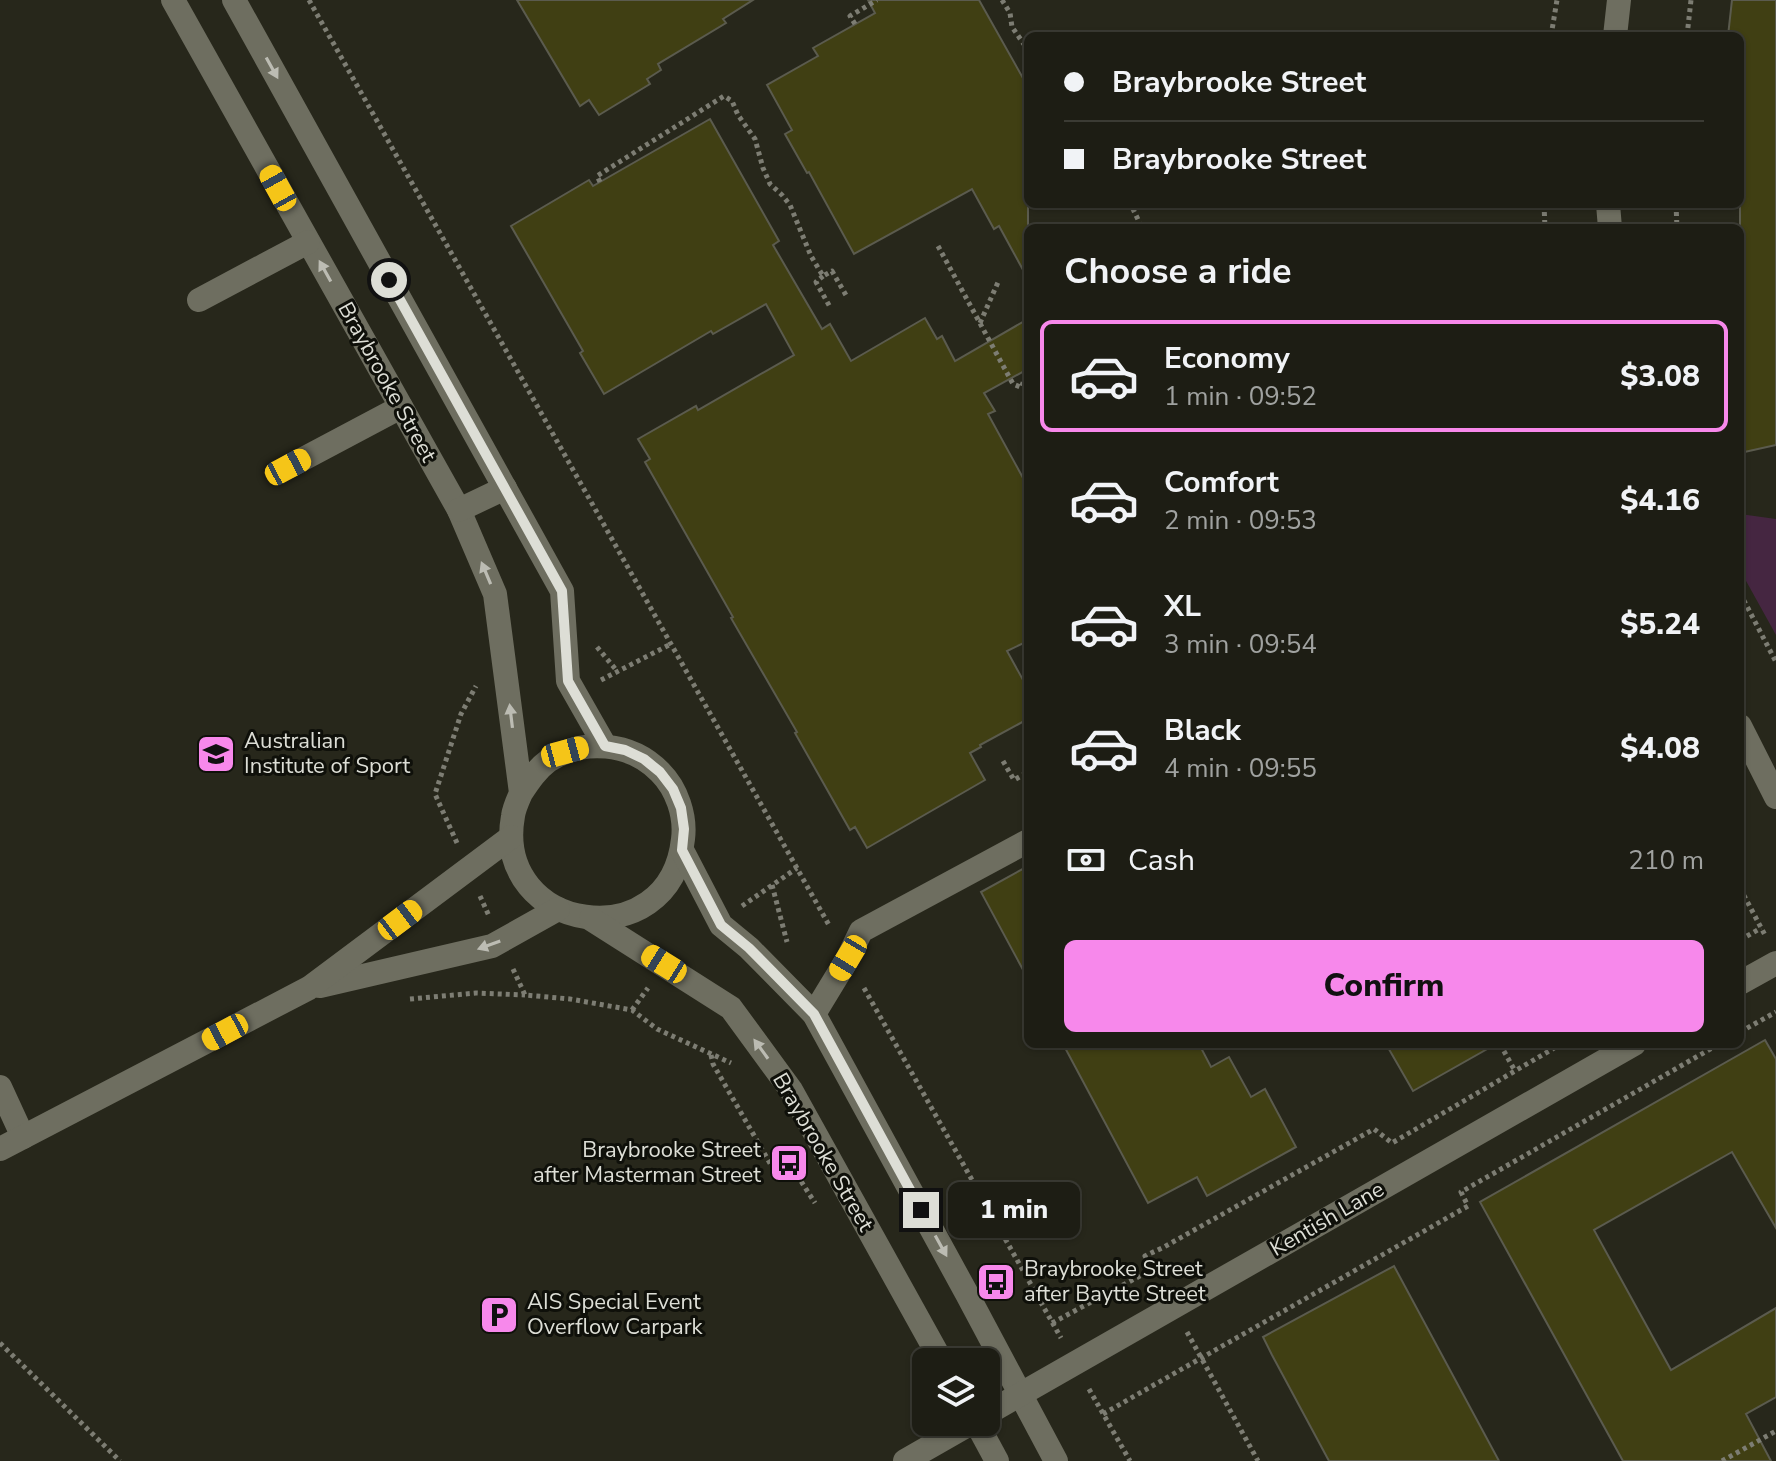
<!DOCTYPE html>
<meta charset="utf-8">
<style>
body{margin:0;font-family:"Nunito Sans",sans-serif;background:#25261d;color:#f1f3f6;height:100vh;display:flex;flex-direction:column;font-size:30px;white-space:nowrap}
*{box-sizing:border-box;margin:0}
p{font-size:26px;color:#a0a2a0}
.icon{flex:none;width:44px;height:44px;fill:none;stroke:currentColor;stroke-width:2;stroke-linecap:round;stroke-linejoin:round}
.map{position:relative;flex:1;overflow:hidden}
.side{position:absolute;left:1024px;top:224px;width:720px;height:824px;display:flex;flex-direction:column;background:#1d1d14;border-radius:12px;box-shadow:0 2px 6px #0004,0 0 0 2px #3b3b34}
.side>*{flex:none}
.hud{position:absolute;left:1024px;top:32px;width:720px;height:176px;border-radius:12px;box-shadow:0 2px 6px #0004,0 0 0 2px #3b3b34;display:grid;align-content:center;height:176px;padding:0 40px;background:#1d1d14}
.fabs{position:absolute;left:912px;top:1348px;display:grid;gap:16px}
.fabs a{display:grid;place-items:center;width:88px;height:88px;border-radius:12px;background:#1d1d14;box-shadow:0 2px 6px #0004,0 0 0 2px #3b3b34;font-size:40px}
.end{position:absolute;width:36px;height:36px;margin:-18px;border:10px solid #ddded6;background:#111;box-shadow:0 0 0 4px #111}
.from{border-radius:50%}
.bubble{position:absolute;height:56px;border-radius:12px;background:#1d1d14;box-shadow:0 2px 6px #0004,0 0 0 2px #3b3b34;font-size:26px;font-weight:800;line-height:56px;text-align:center}
.car{position:absolute;width:24px;height:48px;margin:-24px -12px;border-radius:10px;box-shadow:0 0 6px 2px #0007;background:linear-gradient(#f5c518 24%,#345 0 40%,#f5c518 0 76%,#345 0 86%,#f5c518 0)}
.hud b{display:flex;align-items:center;gap:28px;height:76px;font-size:30px}
.hud b+b{border-top:2px solid #3b3b34}
.hud i{width:20px;height:20px;background:#f1f3f6}
ul{padding:0;list-style:none}
li{display:flex;align-items:center;gap:24px;height:112px;margin:0 16px 12px;padding:0 24px;border:4px solid transparent;border-radius:12px}
li div{flex:1}
li b{display:block;font-size:30px}
li em{font-style:normal;font-weight:800}
li.on{border-color:#f788eb}
li>.icon{width:72px;height:72px;stroke-width:1.5}
h2{padding:0 40px;font-size:36px;line-height:96px}
.pay{display:flex;align-items:center;gap:20px;height:88px;padding:0 40px;font-size:30px}
.pay p{margin-inline-start:auto}
.primary-button{display:flex;gap:16px;margin-top:auto;padding:16px 40px}
.primary-button a{flex:1;height:92px;border-radius:12px;background:#f788eb;color:#111;font-size:32px;font-weight:800;line-height:92px;text-align:center}
.map>svg:first-child{display:block}
.green{fill:#452641}
.building{fill:#403f13;stroke:#5b5b4e;stroke-width:2}
.lines{fill:none;stroke-linecap:round;stroke-linejoin:round}
.path{stroke:#7d7d73;stroke-width:5;stroke-dasharray:4 4;stroke-linecap:butt}
.minor{stroke:#6e6e60;stroke-width:24}
.oneway{fill:#bcbcb3}
.route{stroke:#ddded6;stroke-width:10}
.labels{text-anchor:middle;dominant-baseline:central;stroke-width:6;stroke-linejoin:round;paint-order:stroke}
.street-label{font-size:22px;fill:#ddded6;stroke:#0f100a}
.poi-label{font-size:22px;fill:#ddded6;stroke:#0f100a;text-anchor:start}
</style>
<div class="map">
<svg width="1776" height="1461" viewBox="0 0 1776 1461">
<rect width="100%" height="100%" fill="#27271b"/>
<polygon class="green" points="1740,514 1776,519 1776,635 1740,570"/>
<g class="building">
<polygon points="517,0 753,0 723,19 726,23 658,64 661,70 647,79 650,84 599,115 589,100 580,106"/>
<polygon points="868,0 979,0 1028,87 1028,279 999,226 994,229 972,189 854,254 809,172 807,173 785,134 792,130 767,85 818,56 813,48 875,13"/>
<polygon points="1732,0 1776,0 1776,445 1740,453 1740,36 1728,36"/>
<polygon points="710,119 779,241 773,245 822,329 830,324 851,361 925,318 937,339 942,336 955,361 1028,319 1028,369 984,393 995,411 988,414 1028,487 1028,641 1007,651 1028,689 1028,719 980,745 981,747 970,753 985,780 867,848 855,827 850,830 795,733 797,732 731,618 733,617 645,462 650,459 638,439 696,406 698,410 794,355 766,304 713,334 711,331 604,394 580,353 583,351 511,226 589,180 593,186"/>
<polygon points="1028,866 1028,979 981,892"/>
<polygon points="1765,1040 1776,1059 1776,1228 1732,1152 1594,1230 1671,1370 1776,1308 1776,1397 1746,1414 1771,1461 1623,1461 1480,1202"/>
<polygon points="1063,1044 1199,1044 1211,1067 1229,1057 1251,1097 1265,1089 1296,1147 1207,1196 1197,1177 1148,1203"/>
<polygon points="1386,1044 1496,1044 1413,1091"/>
<polygon points="1394,1266 1499,1461 1329,1461 1272,1355 1263,1337"/>
</g>
<g class="lines">
<g class="path">
<polyline points="309,0 830,927"/>
<polyline points="1002,0 1010,13 1012,27 1028,50"/>
<polyline points="855,24 850,16 877,0"/>
<polyline points="1551,36 1557,0"/>
<polyline points="1687,36 1691,0"/>
<polyline points="600,182 597,176 724,96 732,101 738,115 755,139 763,168 770,184 782,195 790,205 811,256 823,276 832,271 847,297"/>
<polyline points="1126,204 1133,209 1142,228"/>
<polyline points="1544,204 1545,228"/>
<polyline points="1676,204 1677,228"/>
<polyline points="938,246 1013,384 1028,390"/>
<polyline points="823,276 816,282 830,307"/>
<polyline points="980,323 999,280"/>
<polyline points="1022,386 1026,373 1028,372"/>
<polyline points="1740,593 1776,662"/>
<polyline points="597,647 617,671"/>
<polyline points="601,680 671,644"/>
<polyline points="1003,761 1014,780 1028,772"/>
<polyline points="457,843 435,794 461,714 476,686"/>
<polyline points="772,885 787,942"/>
<polyline points="1740,888 1766,937"/>
<polyline points="480,896 489,916"/>
<polyline points="742,906 797,868"/>
<polyline points="1740,940 1761,928"/>
<polyline points="513,969 525,995 570,999 632,1010 657,1029 731,1063"/>
<polyline points="864,988 1061,1338"/>
<polyline points="410,999 476,993 525,995"/>
<polyline points="632,1010 648,988"/>
<polyline points="1740,1032 1776,1012"/>
<polyline points="1500,1044 1515,1071"/>
<polyline points="711,1055 713,1064 779,1179 797,1175 815,1203"/>
<polyline points="1052,1323 1153,1269 1145,1256 1164,1247 1374,1129 1392,1143 1561,1044"/>
<polyline points="1187,1332 1258,1461"/>
<polyline points="0,1343 120,1461"/>
<polyline points="1089,1389 1130,1461"/>
<polyline points="1103,1414 1468,1206 1461,1192 1719,1044"/>
<polyline points="1722,1461 1776,1431"/>
</g>
<g class="minor">
<path d="M173 0 459 510 495 594 521 793C518 800 514 808 513 816 492 933 670 960 683 839 686 816 677 789 660 772 631 742 583 738 548 761 537 769 529 781 521 793"/>
<polyline points="234,0 562,591 568,681 605,746"/>
<polyline points="1615,36 1619,0"/>
<polyline points="1608,204 1610,228"/>
<polyline points="199,300 308,242"/>
<polyline points="288,467 401,407"/>
<polyline points="459,510 505,488"/>
<polyline points="1740,726 1776,797"/>
<polyline points="682,850 721,925 749,948 814,1014 967,1294 1056,1461"/>
<polyline points="591,919 731,1008 791,1090 942,1362"/>
<polyline points="1740,983 1776,963"/>
<polyline points="320,986 492,946 558,909"/>
<polyline points="814,1014 848,958 861,931 1028,841"/>
<polyline points="0,1087 23,1137"/>
<polyline points="0,1149 309,988 511,837"/>
<polyline points="986,1414 1634,1044"/>
<polyline points="976,1422 997,1461"/>
<polyline points="905,1461 973,1422"/>
</g>
</g>
<defs><path id="oneway-solid" d="M-6-.8H1V-3.2L6.5 0L1 3.2V.8H-6Z" transform="scale(2)"/></defs>
<g class="oneway">
<use href="#oneway-solid" transform="translate(272 68) rotate(61)"/>
<use href="#oneway-solid" transform="translate(325 271) rotate(-119)"/>
<use href="#oneway-solid" transform="translate(486 573) rotate(-113)"/>
<use href="#oneway-solid" transform="translate(511 716) rotate(-97)"/>
<use href="#oneway-solid" transform="translate(489 945) rotate(160)"/>
<use href="#oneway-solid" transform="translate(761 1049) rotate(-126)"/>
<use href="#oneway-solid" transform="translate(941 1246) rotate(61)"/>
</g>
<g class="lines">
<polyline class="route" points="389,280 562,591 568,681 605,746 625,750 644,759 660,772 673,789 681,808 684,829 682,850 721,925 749,948 814,1014 921,1210"/>
</g>
<defs>
<symbol id="university-square" viewBox="-11 -11 22 22"><rect x="-9" y="-9" width="18" height="18" rx="4" fill="#f788eb" stroke="#0f100a"/><path d="M0-5L7-2L0 1L-7-2ZM-4 1L0 2.5L4 1V4Q0 6-4 4Z" fill="#111"/></symbol>
<symbol id="bus-square" viewBox="-11 -11 22 22"><rect x="-9" y="-9" width="18" height="18" rx="4" fill="#f788eb" stroke="#0f100a"/><path d="M-5-6H5V4H4V6H2V4H-2V6H-4V4H-5ZM-3.5-4V0h7V-4ZM-3.5 1.2v1.5H-2V1.2ZM2 1.2v1.5H3.5V1.2Z" fill="#111"/></symbol>
<symbol id="parking-square" viewBox="-11 -11 22 22"><rect x="-9" y="-9" width="18" height="18" rx="4" fill="#f788eb" stroke="#0f100a"/><path d="M-3.5-5.5H1a3.5 3.5 0 0 1 0 7H-1V5.5H-3.5ZM-1-3.4V-.6H.8a1.4 1.4 0 0 0 0-2.8Z" fill="#111"/></symbol>
</defs>
<g fill-rule="evenodd">
<use href="#university-square" x="194" y="732" width="44" height="44"/>
<use href="#bus-square" x="767" y="1141" width="44" height="44"/>
<use href="#bus-square" x="974" y="1260" width="44" height="44"/>
<use href="#parking-square" x="477" y="1293" width="44" height="44"/>
</g>
<g class="labels">
<g class="street-label">
<text transform="translate(387 382) rotate(61)">Braybrooke Street</text>
<text transform="translate(823 1152) rotate(60)">Braybrooke Street</text>
<text transform="translate(1327 1219) rotate(-30)">Kentish Lane</text>
</g>
<g class="poi-label">
<text x="244" y="741">Australian<tspan x="244" dy="25">Institute of Sport</tspan></text>
<text x="761" y="1150" text-anchor="end">Braybrooke Street<tspan x="761" dy="25">after Masterman Street</tspan></text>
<text x="1024" y="1269">Braybrooke Street<tspan x="1024" dy="25">after Baytte Street</tspan></text>
<text x="527" y="1302">AIS Special Event<tspan x="527" dy="25">Overflow Carpark</tspan></text>
</g>
</g>
</svg>
<div class="fabs">
<a><svg class="icon" aria-label="layers" viewBox="0 0 24 24"><path d="M12 4l9 5-9 5-9-5zM3 14l9 5 9-5"/></svg></a>
</div>
<i class="end from" style="left:389px;top:280px"></i>
<i class="end" style="left:921px;top:1210px"></i>
<div class="bubble" style="left:948px;top:1182px;width:132px">1 min</div>
<i class="car" style="left:278px;top:188px;rotate:331deg"></i>
<i class="car" style="left:288px;top:467px;rotate:62deg"></i>
<i class="car" style="left:565px;top:752px;rotate:75deg"></i>
<i class="car" style="left:400px;top:920px;rotate:53deg"></i>
<i class="car" style="left:848px;top:958px;rotate:211deg"></i>
<i class="car" style="left:664px;top:964px;rotate:302deg"></i>
<i class="car" style="left:225px;top:1032px;rotate:242deg"></i>
<div class="hud">
<b><i class="from"></i>Braybrooke Street</b>
<b><i></i>Braybrooke Street</b>
</div>
<section class="side">
<h2>Choose a ride</h2>
<ul>
<li class="on"><svg class="icon" aria-label="car" viewBox="0 0 24 24"><path d="M5 17H2v-5l4-1 3-4h7l3 4 3 1v5h-3M9 17h6M6 11h13"/><circle cx="7" cy="17" r="2"/><circle cx="17" cy="17" r="2"/></svg><div><b>Economy</b><p>1 min · 09:52</p></div><em>$3.08</em></li>
<li><svg class="icon" aria-label="car" viewBox="0 0 24 24"><path d="M5 17H2v-5l4-1 3-4h7l3 4 3 1v5h-3M9 17h6M6 11h13"/><circle cx="7" cy="17" r="2"/><circle cx="17" cy="17" r="2"/></svg><div><b>Comfort</b><p>2 min · 09:53</p></div><em>$4.16</em></li>
<li><svg class="icon" aria-label="car" viewBox="0 0 24 24"><path d="M5 17H2v-5l4-1 3-4h7l3 4 3 1v5h-3M9 17h6M6 11h13"/><circle cx="7" cy="17" r="2"/><circle cx="17" cy="17" r="2"/></svg><div><b>XL</b><p>3 min · 09:54</p></div><em>$5.24</em></li>
<li><svg class="icon" aria-label="car" viewBox="0 0 24 24"><path d="M5 17H2v-5l4-1 3-4h7l3 4 3 1v5h-3M9 17h6M6 11h13"/><circle cx="7" cy="17" r="2"/><circle cx="17" cy="17" r="2"/></svg><div><b>Black</b><p>4 min · 09:55</p></div><em>$4.08</em></li>
</ul>
<div class="pay"><svg class="icon" aria-label="cash" viewBox="0 0 24 24"><path d="M3 7h18v10H3z"/><circle cx="12" cy="12" r="2"/></svg>Cash<p>210 m</p></div>
<div class="primary-button"><a>Confirm</a></div>
</section>
</div>
